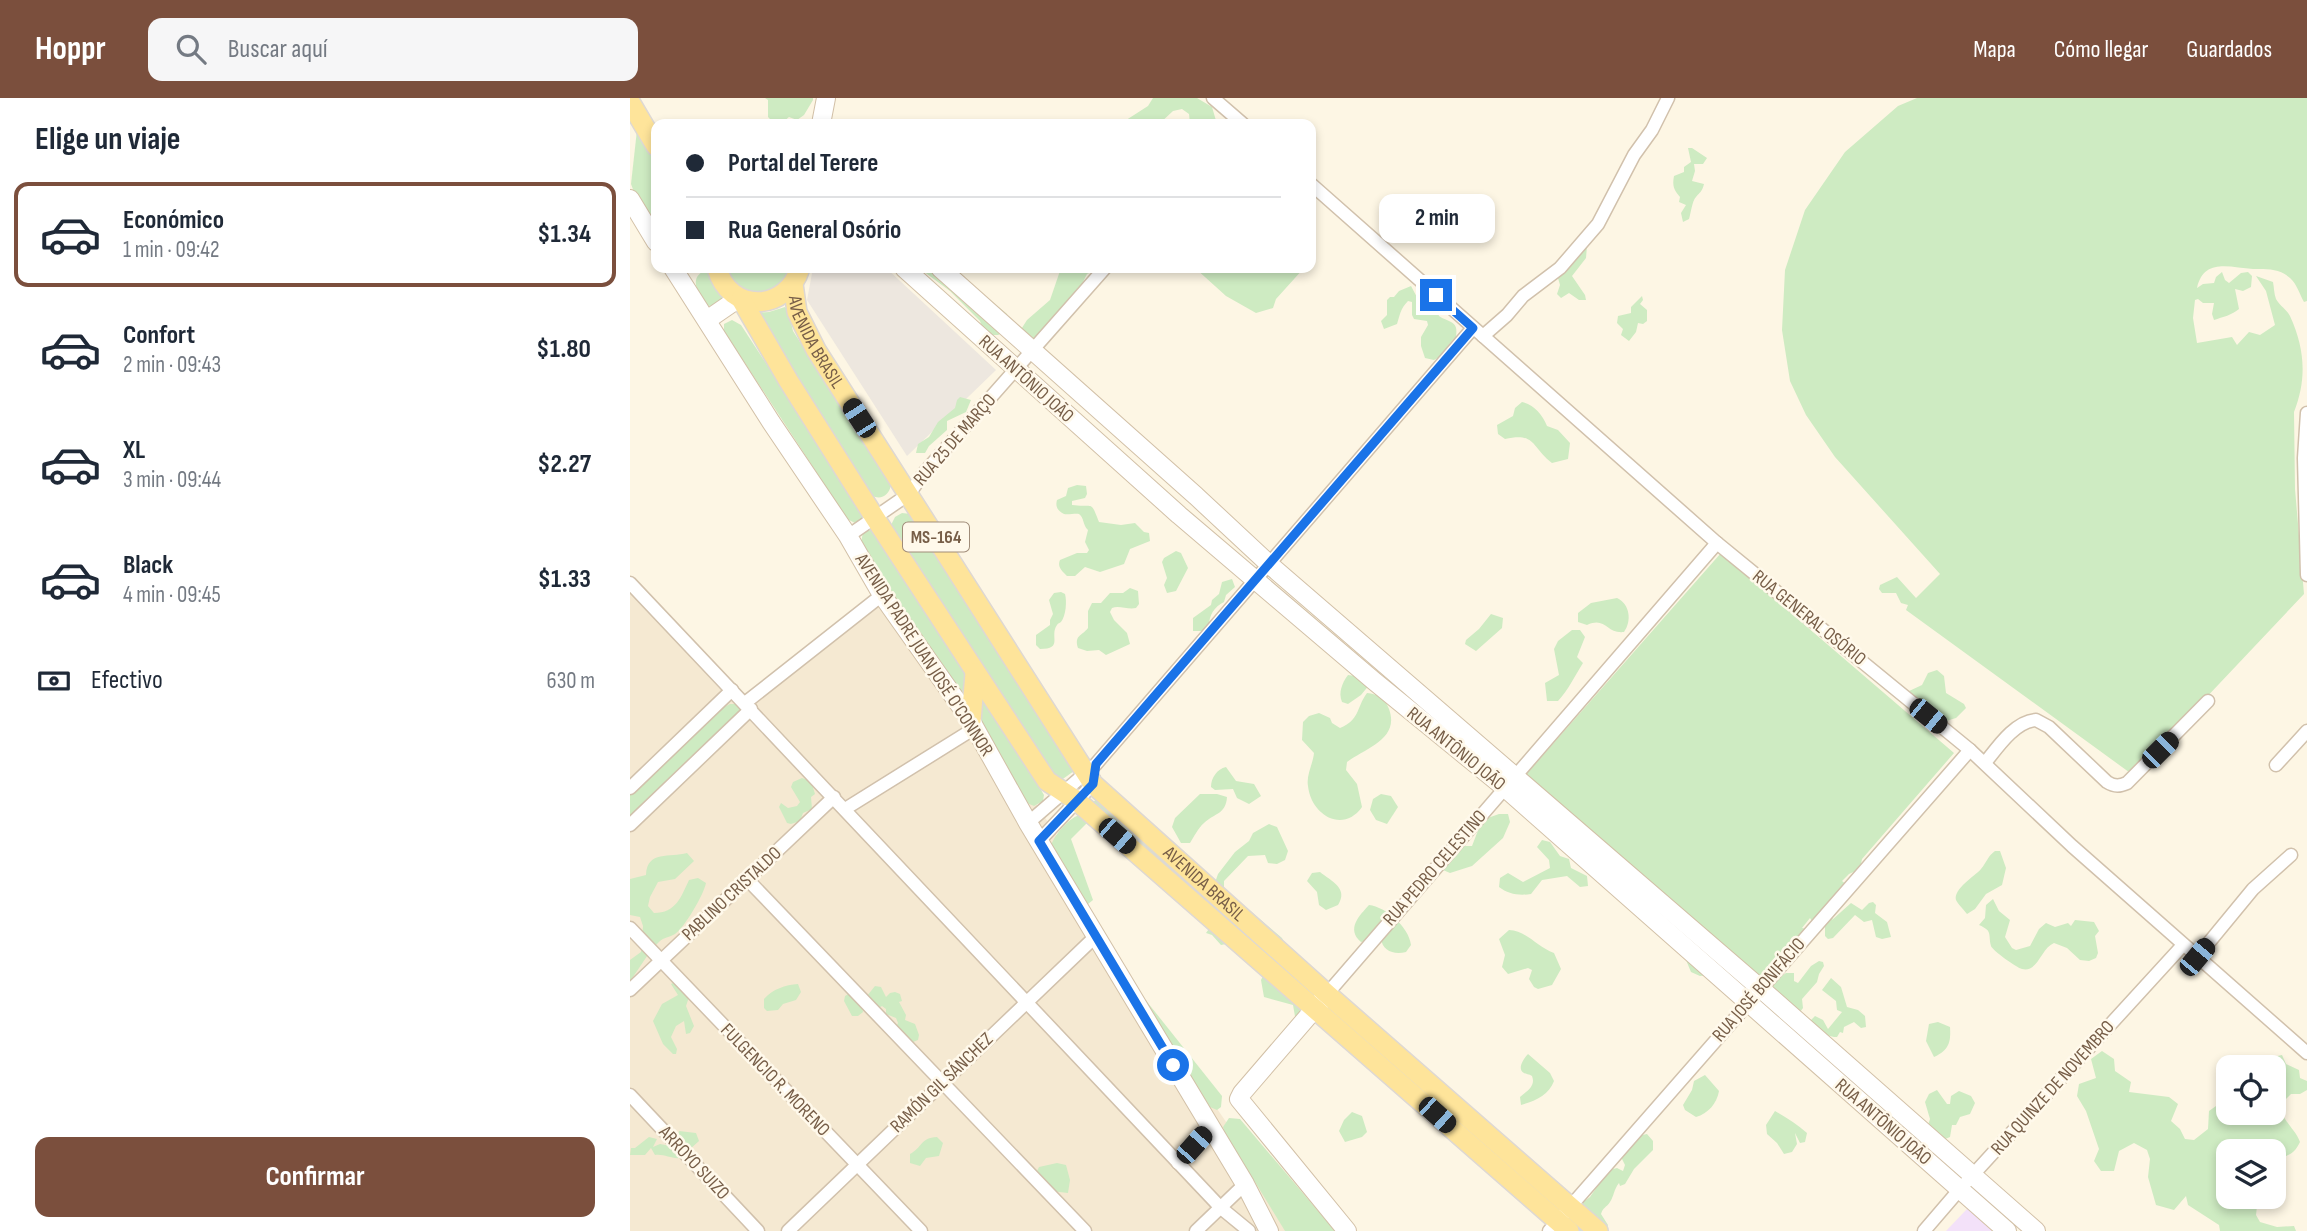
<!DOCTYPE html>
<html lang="es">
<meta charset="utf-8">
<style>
body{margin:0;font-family:"Sofia Sans Condensed",sans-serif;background:#f6f6f7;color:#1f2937;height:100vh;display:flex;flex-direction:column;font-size:26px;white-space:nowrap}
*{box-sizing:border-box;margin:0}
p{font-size:23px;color:#747a83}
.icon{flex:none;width:38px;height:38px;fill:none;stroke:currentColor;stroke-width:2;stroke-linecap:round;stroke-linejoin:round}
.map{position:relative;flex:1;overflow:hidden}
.details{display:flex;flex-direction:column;background:#fff;width:630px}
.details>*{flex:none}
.guide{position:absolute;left:21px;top:21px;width:665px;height:154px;border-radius:14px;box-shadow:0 4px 10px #0003;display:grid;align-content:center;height:154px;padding:0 35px;background:#fff}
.tools{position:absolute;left:1586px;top:957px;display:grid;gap:14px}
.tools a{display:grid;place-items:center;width:70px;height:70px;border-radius:14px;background:#fff;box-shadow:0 4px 10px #0003;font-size:35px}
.end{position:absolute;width:32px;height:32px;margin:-16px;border:9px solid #1a73e8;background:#fff;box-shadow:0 0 0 4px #fff}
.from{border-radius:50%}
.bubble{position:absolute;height:49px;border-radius:14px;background:#fff;box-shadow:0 4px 10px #0003;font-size:23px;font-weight:700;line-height:49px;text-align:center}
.car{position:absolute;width:21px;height:42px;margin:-21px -10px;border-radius:9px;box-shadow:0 0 5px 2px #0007;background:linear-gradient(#222 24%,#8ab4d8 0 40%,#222 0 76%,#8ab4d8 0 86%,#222 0)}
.guide b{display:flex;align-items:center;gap:24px;height:66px;font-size:26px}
.guide b+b{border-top:2px solid #e0e1e3}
.guide i{width:18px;height:18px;background:#1f2937}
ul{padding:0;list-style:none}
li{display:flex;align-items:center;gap:21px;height:105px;margin:0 14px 10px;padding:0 21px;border:4px solid transparent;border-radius:14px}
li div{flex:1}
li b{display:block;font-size:26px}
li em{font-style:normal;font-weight:700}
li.on{border-color:#7b4f3d}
li>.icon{width:63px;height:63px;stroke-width:1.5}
h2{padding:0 35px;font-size:32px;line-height:84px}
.pay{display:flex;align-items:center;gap:18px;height:77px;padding:0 35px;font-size:26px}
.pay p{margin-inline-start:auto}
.primary-button{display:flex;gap:14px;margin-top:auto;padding:14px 35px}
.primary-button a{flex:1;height:80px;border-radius:14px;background:#7b4f3d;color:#fff;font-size:28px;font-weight:700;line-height:80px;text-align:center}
header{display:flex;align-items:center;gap:42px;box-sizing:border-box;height:98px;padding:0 35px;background:#7b4f3d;color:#fff}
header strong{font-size:33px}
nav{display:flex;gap:38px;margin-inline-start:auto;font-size:24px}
.search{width:490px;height:63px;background:#f6f6f7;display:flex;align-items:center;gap:18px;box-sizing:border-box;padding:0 24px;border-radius:14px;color:#747a83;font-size:26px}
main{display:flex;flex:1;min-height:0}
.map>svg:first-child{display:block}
.residential{fill:#f5e9d2}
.industrial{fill:#ede7df}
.education{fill:#f3e1f9}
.green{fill:#ceebc2}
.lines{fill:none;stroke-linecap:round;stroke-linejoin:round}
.street-casing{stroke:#d1c1ac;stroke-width:15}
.secondary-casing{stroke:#d2c0a7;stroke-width:20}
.primary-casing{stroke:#ded8d3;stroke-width:22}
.street{stroke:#fff;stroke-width:12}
.secondary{stroke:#fff;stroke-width:18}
.primary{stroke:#fee49a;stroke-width:19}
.route{stroke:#1a73e8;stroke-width:9}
.labels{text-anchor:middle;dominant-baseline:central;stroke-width:5;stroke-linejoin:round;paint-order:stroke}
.shield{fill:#fff9eb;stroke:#a08c79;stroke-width:2}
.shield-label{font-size:18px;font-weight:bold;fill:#775e48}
.street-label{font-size:19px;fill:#775e48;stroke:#fff9eb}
</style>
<header>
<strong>Hoppr</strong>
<div class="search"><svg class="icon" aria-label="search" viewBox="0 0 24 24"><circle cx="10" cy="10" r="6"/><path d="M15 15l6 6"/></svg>Buscar aquí</div>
<nav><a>Mapa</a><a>Cómo llegar</a><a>Guardados</a></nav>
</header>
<main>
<section class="details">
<h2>Elige un viaje</h2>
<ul>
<li class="on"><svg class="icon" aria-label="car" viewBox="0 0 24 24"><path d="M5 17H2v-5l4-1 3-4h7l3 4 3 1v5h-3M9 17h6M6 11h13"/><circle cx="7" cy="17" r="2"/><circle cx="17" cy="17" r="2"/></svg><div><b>Económico</b><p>1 min · 09:42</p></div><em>$1.34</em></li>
<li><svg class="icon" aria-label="car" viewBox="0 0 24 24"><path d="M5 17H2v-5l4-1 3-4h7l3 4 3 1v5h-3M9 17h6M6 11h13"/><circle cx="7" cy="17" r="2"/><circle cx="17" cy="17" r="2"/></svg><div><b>Confort</b><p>2 min · 09:43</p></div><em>$1.80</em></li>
<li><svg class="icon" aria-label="car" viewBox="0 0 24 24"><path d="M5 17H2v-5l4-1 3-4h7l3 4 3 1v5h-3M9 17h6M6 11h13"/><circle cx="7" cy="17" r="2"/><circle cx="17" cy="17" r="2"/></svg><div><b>XL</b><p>3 min · 09:44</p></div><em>$2.27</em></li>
<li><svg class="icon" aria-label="car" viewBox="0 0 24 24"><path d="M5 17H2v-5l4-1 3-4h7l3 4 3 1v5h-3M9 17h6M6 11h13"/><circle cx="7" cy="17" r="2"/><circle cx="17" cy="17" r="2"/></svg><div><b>Black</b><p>4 min · 09:45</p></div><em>$1.33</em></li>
</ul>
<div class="pay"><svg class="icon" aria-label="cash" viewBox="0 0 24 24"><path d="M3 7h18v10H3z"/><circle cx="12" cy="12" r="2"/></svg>Efectivo<p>630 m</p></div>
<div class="primary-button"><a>Confirmar</a></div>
</section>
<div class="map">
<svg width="1677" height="1133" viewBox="0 0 1677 1133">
<rect width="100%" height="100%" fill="#fdf6e4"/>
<polygon class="residential" points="0,478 115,601 263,483 432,746 467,836 671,1133 0,1133"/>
<polygon class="industrial" points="183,170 256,170 366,272 277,358 177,202"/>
<polygon class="education" points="1338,1110 1362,1133 1316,1133"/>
<g class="green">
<polygon points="135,0 183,0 183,2 174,17 167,22 159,19 153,24 144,25 138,19 138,2"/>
<polygon points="523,0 567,0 582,9 587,26 560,26 559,16 552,11 543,13 529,26 490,26 518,8"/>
<path d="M1287 0H1677V203L1674 204C1670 197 1667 186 1660 180 1649 170 1636 171 1623 171 1601 170 1574 159 1567 190L1573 186 1584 185 1586 179 1592 174 1595 182 1599 185 1611 175 1618 174 1622 178 1621 189 1613 193 1605 191 1609 211C1602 217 1593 219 1584 222L1582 216 1584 205H1573L1568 201 1565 202 1563 220 1567 245 1602 239 1607 247 1619 234 1630 237 1645 227 1636 193 1626 178 1643 184C1644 189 1644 196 1646 201 1649 207 1656 211 1660 218 1675 251 1677 281 1664 314L1665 391 1674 496 1503 677 1276 512 1278 507 1271 505 1266 495H1252L1249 491 1250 487 1267 479 1286 500 1310 476 1205 359 1176 317 1160 283 1152 232 1155 172 1175 112 1215 54 1268 8Z"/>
<polygon points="7,32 11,33 26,61 26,128 4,94 1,86"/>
<path d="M1058 50H1062L1077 60 1073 66H1064L1065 73 1062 83 1074 86C1072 94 1070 94 1066 99 1062 103 1061 115 1059 121L1053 124 1051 115 1056 107 1049 104 1050 99C1044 92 1042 88 1044 78L1054 74V69L1061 64Z"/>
<polygon points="957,148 956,160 942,178 955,197 956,202 949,202 939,195 931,200 927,196 930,187 928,180"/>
<polygon points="96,170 164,170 151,190 128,197 106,187"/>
<polygon points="289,170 325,170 341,189 349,193 377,216 379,225 376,233 368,237 360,237 353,232 350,223 320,193"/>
<polygon points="431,170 469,170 457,176 449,192 403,242 390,233 397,222 420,202"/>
<polygon points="565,170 621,170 631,174 638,170 674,170 646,201 643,210 626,215 596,198"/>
<path d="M77 171 94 201 93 203 80 208 76 207C67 192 58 180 77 171Z"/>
<path d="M781 188 789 203 805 207 809 218C819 225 829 222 826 239 817 246 814 258 804 262L795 260 791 248V239L798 227 797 223 784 221 782 217V204L778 203C770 211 770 217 767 226L754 231 751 223 757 217V202L760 199H764L769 193Z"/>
<polygon points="1012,198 1013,202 1010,206 1017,212 1017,223 1013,226 1008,225 1006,234 999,243 991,237 993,231 987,225 988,218 1001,215 1001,209"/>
<path d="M155 209 158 212 163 233 261 387C259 397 252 402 242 398L125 215 139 214Z"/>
<polygon points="102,222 111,227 232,412 232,420 225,425 217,421 94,233 94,226"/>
<polygon points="330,299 341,302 336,314 317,323 317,332 299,348 295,355 286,355 288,346 299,339 308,324 325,310 327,302"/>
<path d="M892 304C904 307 912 316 917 328L928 332 940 345 938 361 922 365C901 349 906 334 875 341L868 336 867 327 883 318 885 310Z"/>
<path d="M447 387 456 388 457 396 455 400 442 403V407C464 410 460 401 469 424L491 427 505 425 514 434 519 435 520 443 500 451 494 466 470 474 455 469 445 478H437C432 473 427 469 430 462L447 455H457L459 452 455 444 458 432C453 428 454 419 449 416 446 415 438 417 434 416 428 413 425 409 427 402L436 398 438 390Z"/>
<polygon points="272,415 281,416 444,673 430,683 391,658 414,697 413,703 404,708 397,705 348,627 336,573 336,603 331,602 231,445 233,434 261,427 265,419"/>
<polygon points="546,453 551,455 558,470 546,493 537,495 534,487 537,480 532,464 534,460"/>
<polygon points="1091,455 1324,655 1232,761 1230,771 1219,776 1212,783 1217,787 1202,822 1221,805 1232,812 1239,805 1243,804 1246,807 1245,815 1257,824 1261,839 1252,841 1246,839 1242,822 1234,824 1225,817 1203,840 1198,841 1195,838 1195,829 1184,826 1180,820 1172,830 1177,831 1159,857 1155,849 1141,865 1146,870 1125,896 1117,892 1092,864 1079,877 1070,878 1061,874 1056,862 1068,842 892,681"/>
<path d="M602 481 605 489 596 497 594 504C584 509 579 517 579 528L575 533H563V520L581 507 582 502 589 496 592 484Z"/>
<path d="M500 490 508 493 509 506 506 510C498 512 489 507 482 510L480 514 484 522 497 535 500 546 476 557 469 552 457 553 448 550C444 537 452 538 458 530V513L462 505H471L480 495H493Z"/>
<path d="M424 495 431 494 435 496C437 503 436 518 431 524 430 525 428 525 427 527 419 538 434 551 410 551L406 547V537L420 527V522L423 516 419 502Z"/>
<path d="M987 500C1000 506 1002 523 994 534 976 536 976 518 957 527L948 524V515L961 505Z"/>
<polygon points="861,516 873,520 872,530 846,553 835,546 836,542 849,531"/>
<path d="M942 532H950L955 539 947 559 953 565C944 579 939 591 928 603H917L915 585 929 577 924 551 928 543Z"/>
<polygon points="1307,572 1314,578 1316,595 1334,606 1336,610 1326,620 1303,627 1284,617 1277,594 1292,587 1298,575"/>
<path d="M718 577 732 579 740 586 731 597 718 606 712 604C708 595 712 585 718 577Z"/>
<path d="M737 595C748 596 755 600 759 611 770 641 736 650 717 664L716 672 727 686 732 709C713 736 681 717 678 688 676 677 683 666 684 655L672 642 673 624 679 618 689 615 700 620 702 625 710 630C730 622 726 610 737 595Z"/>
<polygon points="100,606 111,606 111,617 72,658 56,665 39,681 30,693 23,700 18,701 0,718 0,691 9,691 23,677 29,663 46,655 85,618 90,611"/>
<path d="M596 669 606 683 624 686 631 698 619 706 607 700 603 691 585 692 581 689C581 680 587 671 596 669Z"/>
<polygon points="172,680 181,683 185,696 181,699 182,711 173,715 170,723 161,726 157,725 149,709 151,705 158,710 167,708 170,704 161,689 163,684"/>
<path d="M570 696H587L597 699C596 716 585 715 574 725 568 730 564 739 560 745H551L542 729 545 720Z"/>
<polygon points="751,696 761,698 768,709 757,726 746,722 740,712 743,701"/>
<polygon points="467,701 582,793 588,776 605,754 619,743 623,735 639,726 647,729 658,753 655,762 647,766 638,765 635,757 618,758 594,783 594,792 609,811 618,811 652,840 671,886 683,903 666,924 663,907 634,899 631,882 635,874 596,846 591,847 582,837 576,835 581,828 508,765 500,763 462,705"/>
<polygon points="869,716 878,716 880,724 873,740 842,768 820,775 813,772 810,766 832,748 842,748 852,722"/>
<path d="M449 717 460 722 441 741 463 802 458 806 421 748C424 737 438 721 449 717Z"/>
<path d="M912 742 920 744 930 758 939 761 941 770 957 778 958 788 950 789 937 778 912 782 901 796C889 798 878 796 869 789L870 780 878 775 893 784 920 770 919 762 907 749Z"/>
<path d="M1365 753H1370L1376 770 1372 787 1356 796 1345 811 1337 816C1335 813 1327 805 1326 802 1323 791 1345 778 1351 771 1357 764 1357 759 1365 753Z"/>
<path d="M57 755 64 763 45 781 28 784 20 799 18 808 24 815C46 815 51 799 59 782L68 780 76 785C74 796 55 829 45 836 40 839 33 840 30 843 18 854 10 870 0 883V862L11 854 13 828 10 819 0 817V781L16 777C17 752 40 760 57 755Z"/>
<path d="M690 774C701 783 719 790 708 807L696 812 689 807 687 794 677 783 682 775Z"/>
<path d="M1363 801 1369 813 1380 822 1375 839 1382 850 1386 852 1400 848 1409 831 1416 825 1425 829 1438 825 1441 828 1445 822 1464 824 1469 833 1465 838 1468 855 1466 860 1459 863 1450 862 1437 850 1424 845C1411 850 1408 875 1392 871 1387 870 1362 852 1361 848 1358 836 1363 833 1349 827L1355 820 1356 807Z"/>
<path d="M739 807C756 809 779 829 781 847L776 854C764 857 752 853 751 840L731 844C716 831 729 818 739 807Z"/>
<path d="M879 832C897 833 907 849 924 855L931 871 922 887 908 891 904 889 899 881 902 872 898 870 878 876 872 869 875 857 869 841Z"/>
<polygon points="1189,863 1193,864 1194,868 1189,876 1187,884 1172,901 1173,910 1170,914 1142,894 1142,885 1156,875 1164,875 1164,883 1168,885 1181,868"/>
<polygon points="1201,880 1211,889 1217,909 1228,912 1235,918 1236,929 1231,930 1224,924 1214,929 1213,935 1210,934 1207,939 1204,939 1172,931 1185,918 1193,922 1198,931 1212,914 1207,912 1206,903 1192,892"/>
<polygon points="45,884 59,899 56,908 64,928 60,935 56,936 54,923 46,928 41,939 47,951 46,956 43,956 33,946 23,923 32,906 48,897 41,886"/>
<path d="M168 886 171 894 166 902 153 906 148 912 137 913 134 910V901C143 891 155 887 168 886Z"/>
<polygon points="245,888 251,889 256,899 260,895 265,894 270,896 272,903 269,904 276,917 275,922 285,926 289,937 288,942 283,944 274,942 265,931 268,925 266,920 256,916 256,911 252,908 247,911 232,909 233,914 228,918 222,918 214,903 215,898 220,895 237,898"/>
<polygon points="506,890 592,998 591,1009 587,1012 580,1009"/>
<path d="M1308 924 1320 929C1321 944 1319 952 1304 959L1296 943 1299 926Z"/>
<path d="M1472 953 1484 961 1485 973 1501 984 1499 994 1539 999 1548 1006 1541 1023 1550 1031 1555 1041 1564 1042 1578 1031 1579 1013 1586 1008 1595 1007 1598 1001V1015H1643V970L1639 969 1643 959 1652 957 1656 966 1669 972 1670 980 1677 983V992L1670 996H1661L1650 1007C1651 1022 1665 1030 1670 1044 1664 1057 1657 1058 1643 1062V1054L1616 1053 1604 1043H1595L1590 1050 1598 1065V1099H1628L1626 1117 1630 1124 1647 1129 1664 1128 1666 1133H1590L1589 1127 1558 1107 1556 1098 1544 1112 1526 1107 1518 1079 1520 1061 1517 1052 1504 1045 1489 1053 1484 1073H1471L1464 1063 1469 1051 1456 1013 1447 998 1449 986 1466 980 1461 961Z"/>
<path d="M898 956 920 975 924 983C919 997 905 1003 891 1007L890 999C897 993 906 988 902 978 899 976 896 976 894 975 886 971 895 959 898 956Z"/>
<path d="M1075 977 1089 993C1087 1005 1078 1016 1066 1019L1055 1012 1053 1007 1062 992 1064 983Z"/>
<polygon points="1307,992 1317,1006 1320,1006 1321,998 1329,993 1341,998 1345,1005 1340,1016 1330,1019 1326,1027 1322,1027 1320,1039 1308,1044 1296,1033 1300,1021 1295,1004 1299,996"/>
<path d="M1145 1013C1156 1019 1167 1026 1177 1035L1175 1044 1170 1045 1165 1035 1167 1046 1162 1054 1154 1056 1147 1045 1137 1036 1136 1027Z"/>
<polygon points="722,1014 732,1018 737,1034 732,1039 715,1044 709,1033 714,1022"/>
<polygon points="599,1020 610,1021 705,1133 655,1133 595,1035 593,1029"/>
<path d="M49 1033 66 1035 69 1043 50 1060C41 1061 35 1056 25 1057L21 1050 15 1057H0L1 1050H5L19 1039 27 1041 23 1049 30 1046 46 1049Z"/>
<path d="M1017 1036 1023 1043V1052L1004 1071 995 1086 990 1088 989 1085C984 1091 984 1098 980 1104 976 1110 973 1109 971 1116L978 1127 976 1133H948L943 1123 949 1107 960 1099 973 1080 983 1071 987 1070 993 1073 995 1067 991 1059 1008 1038Z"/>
<path d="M307 1039 313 1045 309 1058 296 1060 290 1068 280 1065V1056C293 1049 290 1040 307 1039Z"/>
<polygon points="427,1065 436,1067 440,1082 438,1095 421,1093 405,1077 409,1069"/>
</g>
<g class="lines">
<defs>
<g id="street">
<polyline points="583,0 613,26"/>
<polyline points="681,86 1087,445 1340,652 1442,748 1677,955"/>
<polyline points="853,238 877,217 893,198 930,170 968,126 1004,57 1022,32 1038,0"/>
<polyline points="1677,315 1674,360 1677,477"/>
<polyline points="218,438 279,396 294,375 475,170"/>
<polyline points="0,485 591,1110 619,1133"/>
<polyline points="115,605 252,497"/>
<path d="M1355 665C1367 650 1385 623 1406 622L1419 629 1477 684C1485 689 1490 688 1497 685L1578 603"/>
<polyline points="1646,667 1677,633"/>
<polyline points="0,690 102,592"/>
<polyline points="215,711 345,630"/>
<polyline points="398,725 466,666 843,230"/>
<polyline points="0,727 121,611"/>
<polyline points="409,743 463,686 464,681"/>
<polyline points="117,781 455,1133"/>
<polyline points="0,830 291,1133"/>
<polyline points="1567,859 1623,791 1661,757"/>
<polyline points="0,892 204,699"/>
<polyline points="697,896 1087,445"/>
<polyline points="0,997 128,1133"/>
<polyline points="548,1065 580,1030"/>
<polyline points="158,1133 466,838"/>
<polyline points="566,1133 615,1086"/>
<polyline points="919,1133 1340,652"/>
<polyline points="1294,1133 1330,1091 1553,847"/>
</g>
<g id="secondary">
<polyline points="191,26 196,0"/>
<polyline points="0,101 26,144"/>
<polyline points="43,170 141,324 218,438 252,497 341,623 398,725 615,1086 639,1133"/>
<polyline points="274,170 549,417 744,583 874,689 1377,1133"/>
<polyline points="310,170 566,398 640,467 1130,890 1406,1133"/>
<polyline points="77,222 109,200"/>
<polyline points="693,901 612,995 609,1001 717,1133"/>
</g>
<g id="primary">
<polyline points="0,4 26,48"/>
<path d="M87 170C99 216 157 214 170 170"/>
<path id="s1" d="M163 186 167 214 186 252 463 686 697 896 968 1133"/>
<polyline points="111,201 158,282 245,420 417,683 447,703 939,1133"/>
<polyline points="341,623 345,575"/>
</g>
</defs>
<use href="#street" class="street-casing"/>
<use href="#secondary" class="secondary-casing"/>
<use href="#primary" class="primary-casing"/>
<use href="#street" class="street"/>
<use href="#secondary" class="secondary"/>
<use href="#primary" class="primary"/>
</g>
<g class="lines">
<polyline class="route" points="543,967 409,743 463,686 466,666 843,230 806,197"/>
</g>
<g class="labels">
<rect class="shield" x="273" y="424.5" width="66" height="29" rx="5"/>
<g class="shield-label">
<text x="306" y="439">MS-164</text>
</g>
<g class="street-label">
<text stroke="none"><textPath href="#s1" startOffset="63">AVENIDA BRASIL</textPath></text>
<text transform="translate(396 281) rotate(42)">RUA ANTÔNIO JOÃO</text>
<text transform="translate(325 342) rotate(-49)">RUA 25 DE MARÇO</text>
<text transform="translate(1179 520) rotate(39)">RUA GENERAL OSÓRIO</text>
<text transform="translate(294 557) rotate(57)">AVENIDA PADRE JUAN JOSÉ O'CONNOR</text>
<text transform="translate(826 651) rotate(39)">RUA ANTÔNIO JOÃO</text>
<text transform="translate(805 770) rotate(-49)">RUA PEDRO CELESTINO</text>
<text stroke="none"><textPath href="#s1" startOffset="735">AVENIDA BRASIL</textPath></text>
<text transform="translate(102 796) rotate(-43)">PABLINO CRISTALDO</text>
<text transform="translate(1129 892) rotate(-49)">RUA JOSÉ BONIFÁCIO</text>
<text transform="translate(145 982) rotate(46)">FULGENCIO R. MORENO</text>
<text transform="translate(312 985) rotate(-44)">RAMÓN GIL SÁNCHEZ</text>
<text transform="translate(1423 990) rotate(-48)">RUA QUINZE DE NOVEMBRO</text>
<text transform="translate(1253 1024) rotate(41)">RUA ANTÔNIO JOÃO</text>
<text transform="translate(64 1065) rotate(47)">ARROYO SUIZO</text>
</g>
</g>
</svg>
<div class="tools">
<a><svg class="icon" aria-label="locate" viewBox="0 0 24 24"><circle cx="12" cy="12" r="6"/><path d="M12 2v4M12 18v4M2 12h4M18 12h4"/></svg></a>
<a><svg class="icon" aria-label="layers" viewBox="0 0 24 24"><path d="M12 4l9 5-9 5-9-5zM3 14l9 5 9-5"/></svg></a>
</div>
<i class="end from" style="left:543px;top:967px"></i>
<i class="end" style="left:806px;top:197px"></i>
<div class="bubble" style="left:749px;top:96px;width:116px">2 min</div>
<i class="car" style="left:229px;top:320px;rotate:327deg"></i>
<i class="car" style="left:1298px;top:618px;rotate:129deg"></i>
<i class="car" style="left:1530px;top:652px;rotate:45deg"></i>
<i class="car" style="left:487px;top:738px;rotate:131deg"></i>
<i class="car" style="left:1567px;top:859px;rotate:40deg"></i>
<i class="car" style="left:807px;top:1017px;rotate:132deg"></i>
<i class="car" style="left:564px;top:1047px;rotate:42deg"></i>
<div class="guide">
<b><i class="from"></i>Portal del Terere</b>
<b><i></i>Rua General Osório</b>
</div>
</div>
</main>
